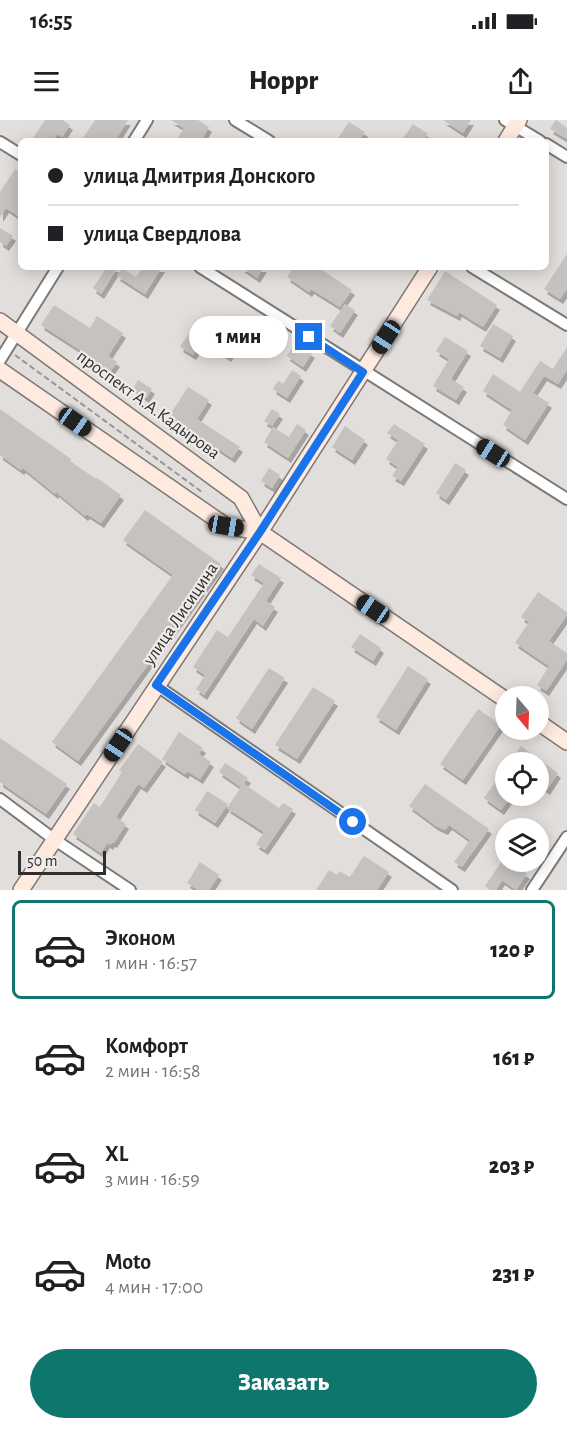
<!DOCTYPE html>
<html lang="ru">
<meta charset="utf-8">
<style>
body{margin:0;font-family:"Alegreya Sans",sans-serif;background:#f2f2f2;color:#202124;height:100vh;display:flex;flex-direction:column;font-size:22px;white-space:nowrap}
*{box-sizing:border-box;margin:0}
p{font-size:20px;color:#757577}
.icon{flex:none;width:33px;height:33px;fill:none;stroke:currentColor;stroke-width:2;stroke-linecap:round;stroke-linejoin:round}
.map{position:relative;height:770px;overflow:hidden}
.drawer{display:flex;flex-direction:column;background:#fff;flex:1}
.drawer>*{flex:none}
.top-card{position:absolute;left:18px;top:18px;width:531px;height:132px;border-radius:9px;box-shadow:0 3px 15px #0003;display:grid;align-content:center;height:132px;padding:0 30px;background:#fff}
.needle{width:39px;rotate:161deg}
.fabs{position:absolute;left:495px;top:566px;display:grid;gap:12px}
.fabs a{display:grid;place-items:center;width:54px;height:54px;border-radius:50%;background:#fff;box-shadow:0 3px 15px #0003;font-size:30px}
.scale{position:absolute;left:18px;bottom:15px;width:88px;box-sizing:border-box;padding-left:6px;border:3px solid #312f2e;border-top:0;font-size:16px;line-height:21px;white-space:nowrap;color:#312f2e;-webkit-text-stroke:4px #efebe8;paint-order:stroke}
.end{position:absolute;width:27px;height:27px;margin:-14px;border:8px solid #1a73e8;background:#fff;box-shadow:0 0 0 3px #fff}
.from{border-radius:50%}
.bubble{position:absolute;height:42px;border-radius:21px;background:#fff;box-shadow:0 3px 15px #0003;font-size:20px;font-weight:800;line-height:42px;text-align:center}
.car{position:absolute;width:18px;height:36px;margin:-18px -9px;border-radius:8px;box-shadow:0 0 4px 2px #0007;background:linear-gradient(#222 24%,#8ab4d8 0 40%,#222 0 76%,#8ab4d8 0 86%,#222 0)}
.top-card b{display:flex;align-items:center;gap:21px;height:57px;font-size:22px}
.top-card b+b{border-top:2px solid #e0e0e0}
.top-card i{width:15px;height:15px;background:#202124}
ul{padding:10px 0 0;list-style:none}
li{display:flex;align-items:center;gap:18px;height:99px;margin:0 12px 9px;padding:0 18px;border:3px solid transparent;border-radius:9px}
li div{flex:1}
li b{display:block;font-size:22px}
li em{font-style:normal;font-weight:800}
li.on{border-color:#0f766e}
li>.icon{width:54px;height:54px;stroke-width:1.5}
.primary-button{display:flex;gap:12px;margin-top:auto;padding:12px 30px}
.primary-button a{flex:1;height:69px;border-radius:36px;background:#0f766e;color:#fff;font-size:24px;font-weight:800;line-height:69px;text-align:center}
.status{display:flex;justify-content:space-between;align-items:center;height:42px;padding:0 30px;background:#fff;direction:ltr}
.status svg{height:16px;fill:currentColor}
header{display:flex;justify-content:space-between;align-items:center;height:78px;padding:0 30px;background:#fff;font-size:27px;font-weight:800}
.map>svg:first-child{display:block}
.building{fill:#c6c2c0;filter:url(#shadow)}
.lines{fill:none;stroke-linecap:round;stroke-linejoin:round}
.street-casing{stroke:#7c7976;stroke-width:14}
.secondary-casing{stroke:#7c7976;stroke-width:18}
.path{stroke:#999694;stroke-width:2;stroke-dasharray:6 3;stroke-linecap:butt}
.street{stroke:#fff;stroke-width:10}
.secondary{stroke:#ffeae0;stroke-width:15}
.route{stroke:#1a73e8;stroke-width:8}
.labels{text-anchor:middle;dominant-baseline:central;stroke-width:4.5;stroke-linejoin:round;paint-order:stroke}
.street-label{font-size:18px;fill:#312f2e;stroke:#efebe8}
</style>
<div class="status"><b>16:55</b><svg viewBox="0 0 49 12"><path d="M0 12V9h3v3zM5 12V6h3v6zM10 12V3h3v9zM15 12V0h3v12zM26 1h20v11H26zM47 4h2v5h-2z"/></svg></div>
<header><svg class="icon" aria-label="menu" viewBox="0 0 24 24"><path d="M4 6h16M4 12h16M4 18h16"/></svg>Hoppr<svg class="icon" aria-label="share" viewBox="0 0 24 24"><path d="M12 15V3M7 8l5-5 5 5M5 13v7h14v-7"/></svg></header>
<div class="map">
<svg width="567" height="770" viewBox="0 0 567 770">
<defs>
<filter id="shadow"><feDropShadow dx="3" dy="5" stdDeviation="0" flood-color="#0004"/></filter>
</defs>
<rect width="100%" height="100%" fill="#e2dedb"/>
<g class="building">
<polygon points="45,0 63,0 70,5 62,17 57,14 53,21 31,21"/>
<polygon points="95,0 128,0 115,21 81,21"/>
<polygon points="171,0 198,0 209,7 201,21 176,21 184,8"/>
<polygon points="443,0 471,0 463,13"/>
<polygon points="556,0 567,8 567,19 550,9"/>
<polygon points="349,2 365,12 359,21 336,21"/>
<polygon points="413,4 428,14 423,21 401,21"/>
<polygon points="15,49 21,53 21,98 6,88 0,97 0,72"/>
<polygon points="0,108 13,116 6,126 0,122"/>
<polygon points="567,134 567,169 560,179 544,169"/>
<polygon points="107,147 118,147 101,174 93,168"/>
<polygon points="143,147 162,147 145,174 117,156 122,148 136,157"/>
<polygon points="241,147 264,147 257,158"/>
<polygon points="294,147 318,147 352,170 340,187 311,169 309,172 287,157"/>
<polygon points="445,151 497,185 483,207 459,192 457,196 427,180"/>
<polygon points="345,184 355,190 340,213 330,206"/>
<polygon points="54,185 90,208 97,196 123,213 108,236 117,242 110,252 93,241 94,239 41,205"/>
<polygon points="197,201 221,216 225,209 240,219 228,237 203,220 193,235 180,227"/>
<polygon points="493,204 513,216 500,238 480,226"/>
<polygon points="445,217 468,231 451,259 464,267 456,280 433,266 449,239 436,231"/>
<polygon points="296,222 312,233 303,247 287,236"/>
<polygon points="567,227 567,250 558,264 544,256 533,273 549,283 525,320 503,305 512,290 483,271 493,254 520,272 540,241 553,249"/>
<polygon points="292,250 301,256 287,278 273,269 278,261 283,264"/>
<polygon points="138,260 152,269 146,278 133,269"/>
<polygon points="188,267 209,280 197,299 240,327 232,338 169,296"/>
<polygon points="0,289 71,339 70,341 96,359 97,358 121,375 101,403 87,394 85,396 56,372 55,374 23,348 21,350 0,335"/>
<polygon points="272,289 280,294 272,306 264,301"/>
<polygon points="297,304 306,310 288,338 264,322 273,307 289,317"/>
<polygon points="394,304 425,324 401,361 392,356 398,347 386,339 398,320 387,313"/>
<polygon points="345,306 365,320 352,340 332,327"/>
<polygon points="455,343 466,350 446,380 436,373"/>
<polygon points="269,348 280,355 272,368 261,361"/>
<polygon points="145,390 221,444 78,641 52,622 173,455 123,420"/>
<polygon points="259,444 281,458 266,481 275,487 263,506 254,499 204,575 196,569 205,555 193,547 217,510 228,517 264,463 251,455"/>
<polygon points="538,472 567,492 567,495 549,521 567,533 567,540 546,571 537,565 549,546 515,523 529,502 521,497"/>
<polygon points="360,514 381,528 373,541 351,527"/>
<polygon points="408,546 428,559 396,610 376,597"/>
<polygon points="269,548 285,558 252,609 236,598"/>
<polygon points="313,567 335,581 297,639 275,625"/>
<polygon points="478,589 501,605 463,660 440,644"/>
<polygon points="179,612 203,628 199,634 211,642 200,659 187,651 185,654 162,639"/>
<polygon points="0,618 67,664 46,694 0,662"/>
<polygon points="138,624 163,642 144,668 138,664 116,697 126,704 114,723 112,722 110,725 107,723 101,733 73,714 94,683 100,687 122,652 119,650"/>
<polygon points="521,626 558,653 547,670 538,664 538,642 509,642"/>
<polygon points="225,643 248,658 244,664 279,688 283,683 293,689 265,730 256,724 264,712 227,688 241,667 219,652"/>
<polygon points="506,647 506,675 512,675 501,690 484,678"/>
<polygon points="425,664 489,709 462,747 454,742 470,720 449,705 445,710 436,706 409,686"/>
<polygon points="207,671 228,684 215,703 195,690"/>
<polygon points="364,736 389,752 377,770 316,770 329,750 337,755 339,751 350,757"/>
<polygon points="504,738 506,741 509,741 527,754 516,770 502,760 496,770 490,770 485,766"/>
<polygon points="200,742 219,755 209,770 198,770 187,763"/>
</g>
<g class="lines">
<defs>
<g id="street">
<polyline points="235,0 269,21"/>
<polyline points="505,0 540,21"/>
<polyline points="134,21 147,0"/>
<polyline points="0,22 21,35"/>
<polyline points="546,24 567,37"/>
<polyline points="200,147 567,379"/>
<polyline points="472,147 567,205"/>
<polyline points="0,240 58,147"/>
<polyline points="156,565 452,770"/>
<polyline points="0,679 55,720 130,770"/>
<polyline points="532,770 567,717"/>
</g>
<g id="secondary">
<polyline points="506,21 519,0"/>
<polyline points="0,201 241,378 260,412"/>
<polyline points="0,250 226,406 260,412 506,580"/>
<polyline points="538,602 567,622"/>
<polyline points="21,770 260,412 430,147"/>
</g>
</defs>
<use href="#street" class="street-casing"/>
<use href="#secondary" class="secondary-casing"/>
<polyline class="path" points="15,235 202,372"/>
<use href="#street" class="street"/>
<use href="#secondary" class="secondary"/>
</g>
<g class="lines">
<polyline class="route" points="309,217 363,252 260,412 156,565 353,702"/>
</g>
<g class="labels">
<g class="street-label">
<text transform="translate(148 285) rotate(36)">проспект А.А.Кадырова</text>
<text transform="translate(181 494) rotate(-56)">улица Лисицина</text>
</g>
</g>
</svg>
<div class="fabs">
<a><svg class="needle" viewBox="-14 -14 28 28"><path d="M0-13l5 13h-10z" fill="#e53935"/><path d="M0 13l5-13h-10z" fill="#757577"/></svg></a>
<a><svg class="icon" aria-label="locate" viewBox="0 0 24 24"><circle cx="12" cy="12" r="6"/><path d="M12 2v4M12 18v4M2 12h4M18 12h4"/></svg></a>
<a><svg class="icon" aria-label="layers" viewBox="0 0 24 24"><path d="M12 4l9 5-9 5-9-5zM3 14l9 5 9-5"/></svg></a>
</div>
<div class="scale">50 m</div>
<i class="end from" style="left:353px;top:702px"></i>
<i class="end" style="left:309px;top:217px"></i>
<div class="bubble" style="left:189px;top:196px;width:99px">1 мин</div>
<i class="car" style="left:386px;top:217px;rotate:213deg"></i>
<i class="car" style="left:75px;top:302px;rotate:125deg"></i>
<i class="car" style="left:493px;top:333px;rotate:302deg"></i>
<i class="car" style="left:226px;top:406px;rotate:100deg"></i>
<i class="car" style="left:373px;top:489px;rotate:304deg"></i>
<i class="car" style="left:118px;top:625px;rotate:214deg"></i>
<div class="top-card">
<b><i class="from"></i>улица Дмитрия Донского</b>
<b><i></i>улица Свердлова</b>
</div>
</div>
<section class="drawer">
<ul>
<li class="on"><svg class="icon" aria-label="car" viewBox="0 0 24 24"><path d="M5 17H2v-5l4-1 3-4h7l3 4 3 1v5h-3M9 17h6M6 11h13"/><circle cx="7" cy="17" r="2"/><circle cx="17" cy="17" r="2"/></svg><div><b>Эконом</b><p>1 мин · 16:57</p></div><em>120 ₽</em></li>
<li><svg class="icon" aria-label="car" viewBox="0 0 24 24"><path d="M5 17H2v-5l4-1 3-4h7l3 4 3 1v5h-3M9 17h6M6 11h13"/><circle cx="7" cy="17" r="2"/><circle cx="17" cy="17" r="2"/></svg><div><b>Комфорт</b><p>2 мин · 16:58</p></div><em>161 ₽</em></li>
<li><svg class="icon" aria-label="car" viewBox="0 0 24 24"><path d="M5 17H2v-5l4-1 3-4h7l3 4 3 1v5h-3M9 17h6M6 11h13"/><circle cx="7" cy="17" r="2"/><circle cx="17" cy="17" r="2"/></svg><div><b>XL</b><p>3 мин · 16:59</p></div><em>203 ₽</em></li>
<li><svg class="icon" aria-label="car" viewBox="0 0 24 24"><path d="M5 17H2v-5l4-1 3-4h7l3 4 3 1v5h-3M9 17h6M6 11h13"/><circle cx="7" cy="17" r="2"/><circle cx="17" cy="17" r="2"/></svg><div><b>Moto</b><p>4 мин · 17:00</p></div><em>231 ₽</em></li>
</ul>
<div class="primary-button"><a>Заказать</a></div>
</section>
